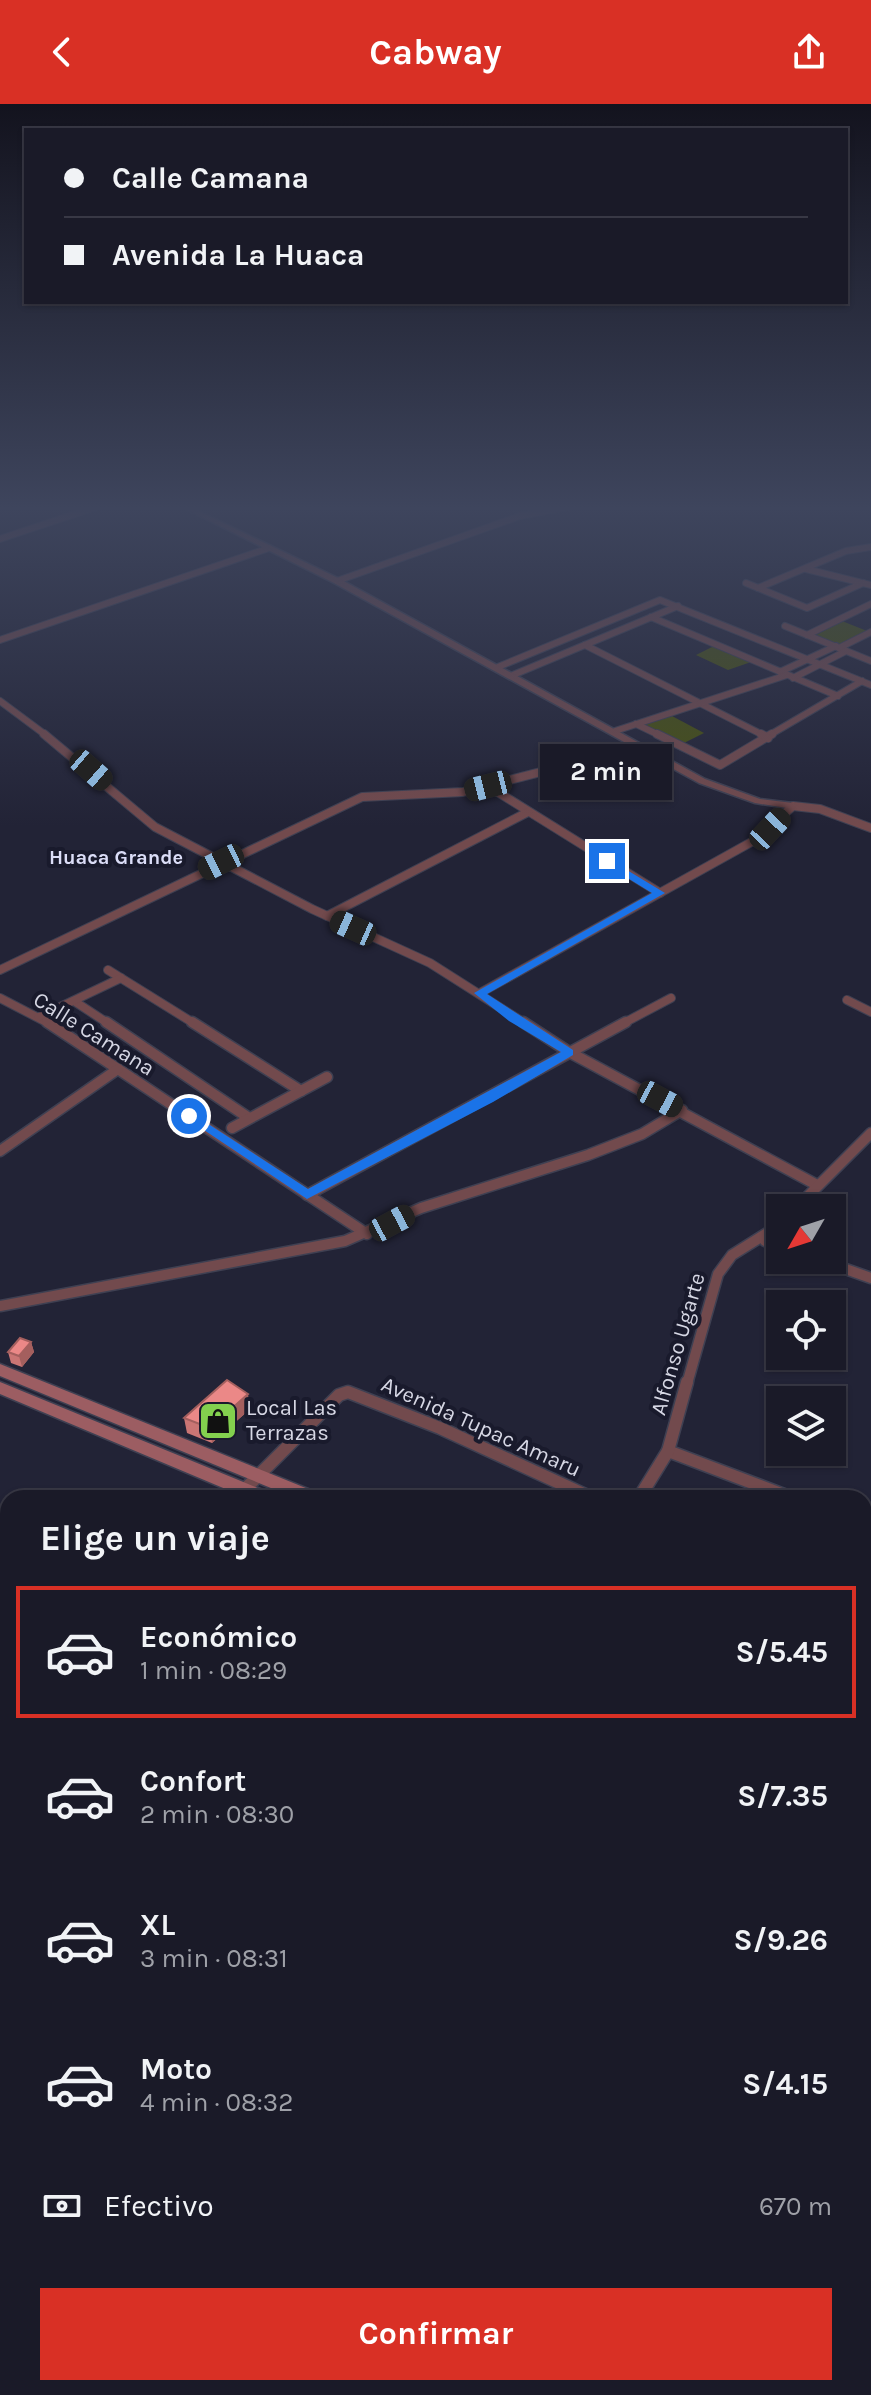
<!DOCTYPE html>
<html lang="es">
<meta charset="utf-8">
<style>
body{margin:0;font-family:Karla,sans-serif;background:#232330;color:#f1f3f6;height:100vh;display:flex;flex-direction:column;font-size:30px;white-space:nowrap}
*{box-sizing:border-box;margin:0}
p{font-size:26px;color:#9fa1a8}
.icon{flex:none;width:44px;height:44px;fill:none;stroke:currentColor;stroke-width:2;stroke-linecap:round;stroke-linejoin:round}
.map{position:relative;flex:1;overflow:hidden}
.panel{position:absolute;left:0px;top:1386px;width:872px;height:906px;display:flex;flex-direction:column;background:#1a1a28;border-radius:24px 24px 0 0;box-shadow:0 2px 6px #0004,0 0 0 2px #383845}
.panel>*{flex:none}
.top-card{position:absolute;left:24px;top:24px;width:824px;height:176px;border-radius:0px;box-shadow:0 2px 6px #0004,0 0 0 2px #383845;display:grid;align-content:center;height:176px;padding:0 40px;background:#1a1a28}
.needle{width:52px;rotate:231deg}
.buttons{position:absolute;left:766px;top:1090px;display:grid;gap:16px}
.buttons a{display:grid;place-items:center;width:80px;height:80px;border-radius:0px;background:#1a1a28;box-shadow:0 2px 6px #0004,0 0 0 2px #383845;font-size:40px}
.end{position:absolute;width:36px;height:36px;margin:-18px;border:10px solid #1a73e8;background:#fff;box-shadow:0 0 0 4px #fff}
.from{border-radius:50%}
.bubble{position:absolute;height:56px;border-radius:0px;background:#1a1a28;box-shadow:0 2px 6px #0004,0 0 0 2px #383845;font-size:26px;font-weight:700;line-height:56px;text-align:center}
.car{position:absolute;width:24px;height:48px;margin:-24px -12px;border-radius:10px;box-shadow:0 0 6px 2px #0007;background:linear-gradient(#222 24%,#8ab4d8 0 40%,#222 0 76%,#8ab4d8 0 86%,#222 0)}
.top-card b{display:flex;align-items:center;gap:28px;height:76px;font-size:30px}
.top-card b+b{border-top:2px solid #383845}
.top-card i{width:20px;height:20px;background:#f1f3f6}
ul{padding:0;list-style:none}
li{display:flex;align-items:center;gap:24px;height:132px;margin:0 16px 12px;padding:0 24px;border:4px solid transparent;border-radius:0px}
li div{flex:1}
li b{display:block;font-size:30px}
li em{font-style:normal;font-weight:700}
li.active{border-color:#d93025}
li>.icon{width:72px;height:72px;stroke-width:1.5}
h2{padding:0 40px;font-size:36px;line-height:96px}
.pay{display:flex;align-items:center;gap:20px;height:88px;padding:0 40px;font-size:30px}
.pay p{margin-inline-start:auto}
.primary-button{display:flex;gap:16px;margin-top:auto;padding:16px 40px}
.primary-button a{flex:1;height:92px;border-radius:0px;background:#d93025;color:#fff;font-size:32px;font-weight:700;line-height:92px;text-align:center}
header{display:flex;justify-content:space-between;align-items:center;height:104px;padding:0 40px;background:#d93025;color:#fff;font-size:36px;font-weight:700}
.map>svg:first-child{display:block}
.green{fill:#475010}
.lines{fill:none;stroke-linecap:round;stroke-linejoin:round}
.minor-far4-casing{stroke:#3f4052;stroke-width:8}
.minor-far3-casing{stroke:#3f4052;stroke-width:10}
.minor-far2-casing{stroke:#3f4052;stroke-width:13}
.minor-far1-casing{stroke:#3f4052;stroke-width:15}
.minor-casing{stroke:#3f4052;stroke-width:18}
.tertiary-casing{stroke:#3f4052;stroke-width:3}
.secondary-casing{stroke:#3f4052;stroke-width:3}
.minor-far4{stroke:#724a4d;stroke-width:6}
.minor-far3{stroke:#724a4d;stroke-width:8}
.minor-far2{stroke:#724a4d;stroke-width:10}
.minor-far1{stroke:#724a4d;stroke-width:12}
.minor{stroke:#724a4d;stroke-width:15}
.tertiary{fill:#724a4d;fill-rule:evenodd}
.secondary{fill:#9c5d62;fill-rule:evenodd}
.wall{fill:#ca7574}
.shaded-wall{fill:#a45f5e}
.building{fill:#eb8887;stroke:#a45f5e;stroke-width:2}
.route{fill:#1a73e8}
.labels{text-anchor:middle;dominant-baseline:central;stroke-width:8;stroke-linejoin:round;paint-order:stroke}
.far-neighbourhood-label{font-size:20px;font-weight:bold;fill:#dbddf7;stroke:#191a2c}
.street-label{font-size:22px;fill:#d6d7e4;stroke:#191a2c}
.poi-label{font-size:22px;fill:#d6d7e4;stroke:#191a2c;text-anchor:start}
</style>
<header><svg class="icon" aria-label="back" viewBox="0 0 24 24"><path d="M15 5l-7 7 7 7"/></svg>Cabway<svg class="icon" aria-label="share" viewBox="0 0 24 24"><path d="M12 15V3M7 8l5-5 5 5M5 13v7h14v-7"/></svg></header>
<div class="map">
<svg width="871" height="2291" viewBox="0 0 871 2291">
<rect width="100%" height="100%" fill="#222336"/>
<g class="green">
<polygon points="842,517 867,527 839,541 814,532"/>
<polygon points="714,542 751,558 728,566 696,551"/>
<polygon points="672,612 704,629 682,640 643,621"/>
<polygon points="864,1675 871,1676 871,1819 864,1817"/>
<polygon points="871,2015 871,2140 864,2139 864,2016"/>
</g>
<g class="lines">
<defs>
<g id="minor-far4">
<polyline points="0,435 102,401"/>
<polyline points="806,465 871,481"/>
<polyline points="337,477 520,412 577,401"/>
<polyline points="746,479 807,504 863,479"/>
<polyline points="758,484 846,447 871,443"/>
<polyline points="651,513 838,592"/>
<polyline points="785,522 871,557"/>
<polyline points="807,531 871,500"/>
<polyline points="0,536 269,444"/>
<polyline points="585,541 765,632"/>
<polyline points="839,544 871,528"/>
<polyline points="498,563 660,496 871,581"/>
<polyline points="780,568 836,542"/>
<polyline points="513,571 678,502"/>
<polyline points="793,574 846,547"/>
<polyline points="0,597 47,632"/>
<polyline points="636,620 661,632"/>
<polyline points="615,627 787,571"/>
<polyline points="768,632 862,577"/>
</g>
<g id="minor-far3">
<polyline points="44,630 155,723 312,805 430,859 526,920"/>
<polyline points="657,630 720,661 772,630"/>
<polyline points="761,630 768,634"/>
<polyline points="488,682 660,789"/>
<polyline points="327,812 528,708"/>
<polyline points="0,866 362,693 463,688 638,643"/>
<polyline points="108,866 195,920"/>
<polyline points="480,889 755,736 793,702 820,705 871,724"/>
<polyline points="0,894 50,920"/>
<polyline points="847,896 871,908"/>
<polyline points="74,897 109,920"/>
<polyline points="39,913 121,874"/>
<polyline points="622,920 671,894"/>
</g>
<g id="minor-far2">
<polyline points="47,918 367,1130"/>
<polyline points="106,918 249,1014"/>
<polyline points="192,918 301,987"/>
<polyline points="523,918 569,948 817,1081"/>
<polyline points="232,1024 327,973"/>
<polyline points="0,1047 118,965"/>
<polyline points="307,1091 626,918"/>
<polyline points="796,1104 871,1029"/>
<polyline points="765,1137 780,1142"/>
<polyline points="820,1156 871,1174"/>
<polyline points="0,1202 345,1137 421,1104 588,1051 642,1030 682,1006"/>
<polyline points="687,1280 718,1170 732,1151 780,1121"/>
</g>
<g id="minor-far1">
<polyline points="668,1347 792,1394"/>
<polyline points="228,1394 245,1385 339,1291 348,1288 440,1324 592,1394"/>
<polyline points="639,1394 668,1347 687,1278"/>
<polyline points="864,1423 871,1426"/>
<polyline points="0,1504 8,1500"/>
<polyline points="864,1516 871,1519"/>
<polyline points="0,1674 8,1687"/>
</g>
<g id="minor">
<polyline points="864,2011 871,2012"/>
<polyline points="529,2284 537,2291"/>
</g>
<g id="tertiary">
<polygon points="178,401 186,401 340,475 705,675 760,695 793,699 797,702 793,705 755,699 699,679 334,479"/>
<polygon points="818,2284 838,2284 839,2291 819,2291"/>
</g>
<g id="secondary">
<polygon points="0,1260 318,1389 320,1394 295,1394 0,1272"/>
<polygon points="0,1278 270,1389 272,1394 247,1394 0,1290"/>
<polygon points="864,1658 871,1659 871,1677 864,1676"/>
<rect x="864" y="1826" width="7" height="20"/>
</g>
</defs>
<use href="#minor-far4" class="minor-far4-casing"/>
<use href="#minor-far3" class="minor-far3-casing"/>
<use href="#minor-far2" class="minor-far2-casing"/>
<use href="#minor-far1" class="minor-far1-casing"/>
<use href="#minor" class="minor-casing"/>
<use href="#tertiary" class="tertiary-casing"/>
<use href="#secondary" class="secondary-casing"/>
<use href="#minor-far4" class="minor-far4"/>
<use href="#minor-far3" class="minor-far3"/>
<use href="#minor-far2" class="minor-far2"/>
<use href="#minor-far1" class="minor-far1"/>
<use href="#minor" class="minor"/>
<use href="#tertiary" class="tertiary"/>
<use href="#secondary" class="secondary"/>
</g>
<g class="wall">
<polygon points="31,1238 34,1248 22,1263 11,1259 8,1248"/>
<polygon points="250,1305 212,1339 187,1329 184,1314"/>
</g>
<g class="shaded-wall">
<polygon points="31,1238 34,1248 22,1263 19,1252"/>
<polygon points="248,1290 250,1305 212,1339 210,1324"/>
</g>
<g class="building">
<polygon points="20,1234 31,1238 19,1252 8,1248"/>
<polygon points="227,1276 248,1290 210,1324 184,1314"/>
</g>
<linearGradient id="sky" x2="0" y2="1"><stop stop-color="#13131e"/><stop offset="0.56" stop-color="#3e455d"/><stop offset="1" stop-color="#3e455d" stop-opacity="0"/></linearGradient>
<rect width="871" height="722" fill="url(#sky)"/>
<polygon class="route" points="607,754 665,789 487,890 573,946 573,951 493,998 307,1095 183,1012 193,1010 308,1085 561,948 509,917 474,889 652,789 603,759"/>
<defs>
<symbol id="shop-square" viewBox="-11 -11 22 22"><rect x="-9" y="-9" width="18" height="18" rx="4" fill="#83d04e" stroke="#191a2c"/><path d="M-5-2.5h2.3a2.7 3.5 0 0 1 5.4 0H5L5.5 6h-11ZM-1.5-2.5h3a1.5 2.3 0 0 0-3 0Z" fill="#111"/></symbol>
</defs>
<g fill-rule="evenodd">
<use href="#shop-square" x="196" y="1295" width="44" height="44"/>
</g>
<g class="labels">
<g class="far-neighbourhood-label">
<text x="116" y="753">Huaca Grande</text>
</g>
<g class="street-label">
<text transform="translate(94 930) rotate(32)">Calle Camana</text>
<text transform="translate(678 1240) rotate(-74)">Alfonso Ugarte</text>
<text transform="translate(481 1323) rotate(24)">Avenida Tupac Amaru</text>
</g>
<g class="poi-label">
<text x="246" y="1304">Local Las<tspan x="246" dy="25">Terrazas</tspan></text>
</g>
</g>
</svg>
<div class="buttons">
<a><svg class="needle" viewBox="-14 -14 28 28"><path d="M0-13l5 13h-10z" fill="#e53935"/><path d="M0 13l5-13h-10z" fill="#9fa1a8"/></svg></a>
<a><svg class="icon" aria-label="locate" viewBox="0 0 24 24"><circle cx="12" cy="12" r="6"/><path d="M12 2v4M12 18v4M2 12h4M18 12h4"/></svg></a>
<a><svg class="icon" aria-label="layers" viewBox="0 0 24 24"><path d="M12 4l9 5-9 5-9-5zM3 14l9 5 9-5"/></svg></a>
</div>
<i class="end from" style="left:189px;top:1012px"></i>
<i class="end" style="left:607px;top:757px"></i>
<div class="bubble" style="left:540px;top:640px;width:132px">2 min</div>
<i class="car" style="left:91px;top:666px;rotate:131deg"></i>
<i class="car" style="left:488px;top:682px;rotate:256deg"></i>
<i class="car" style="left:770px;top:725px;rotate:43deg"></i>
<i class="car" style="left:221px;top:758px;rotate:244deg"></i>
<i class="car" style="left:353px;top:824px;rotate:294deg"></i>
<i class="car" style="left:660px;top:995px;rotate:118deg"></i>
<i class="car" style="left:392px;top:1119px;rotate:62deg"></i>
<div class="top-card">
<b><i class="from"></i>Calle Camana</b>
<b><i></i>Avenida La Huaca</b>
</div>
<section class="panel">
<h2>Elige un viaje</h2>
<ul>
<li class="active"><svg class="icon" aria-label="car" viewBox="0 0 24 24"><path d="M5 17H2v-5l4-1 3-4h7l3 4 3 1v5h-3M9 17h6M6 11h13"/><circle cx="7" cy="17" r="2"/><circle cx="17" cy="17" r="2"/></svg><div><b>Económico</b><p>1 min · 08:29</p></div><em>S/5.45</em></li>
<li><svg class="icon" aria-label="car" viewBox="0 0 24 24"><path d="M5 17H2v-5l4-1 3-4h7l3 4 3 1v5h-3M9 17h6M6 11h13"/><circle cx="7" cy="17" r="2"/><circle cx="17" cy="17" r="2"/></svg><div><b>Confort</b><p>2 min · 08:30</p></div><em>S/7.35</em></li>
<li><svg class="icon" aria-label="car" viewBox="0 0 24 24"><path d="M5 17H2v-5l4-1 3-4h7l3 4 3 1v5h-3M9 17h6M6 11h13"/><circle cx="7" cy="17" r="2"/><circle cx="17" cy="17" r="2"/></svg><div><b>XL</b><p>3 min · 08:31</p></div><em>S/9.26</em></li>
<li><svg class="icon" aria-label="car" viewBox="0 0 24 24"><path d="M5 17H2v-5l4-1 3-4h7l3 4 3 1v5h-3M9 17h6M6 11h13"/><circle cx="7" cy="17" r="2"/><circle cx="17" cy="17" r="2"/></svg><div><b>Moto</b><p>4 min · 08:32</p></div><em>S/4.15</em></li>
</ul>
<div class="pay"><svg class="icon" aria-label="cash" viewBox="0 0 24 24"><path d="M3 7h18v10H3z"/><circle cx="12" cy="12" r="2"/></svg>Efectivo<p>670 m</p></div>
<div class="primary-button"><a>Confirmar</a></div>
</section>
</div>
